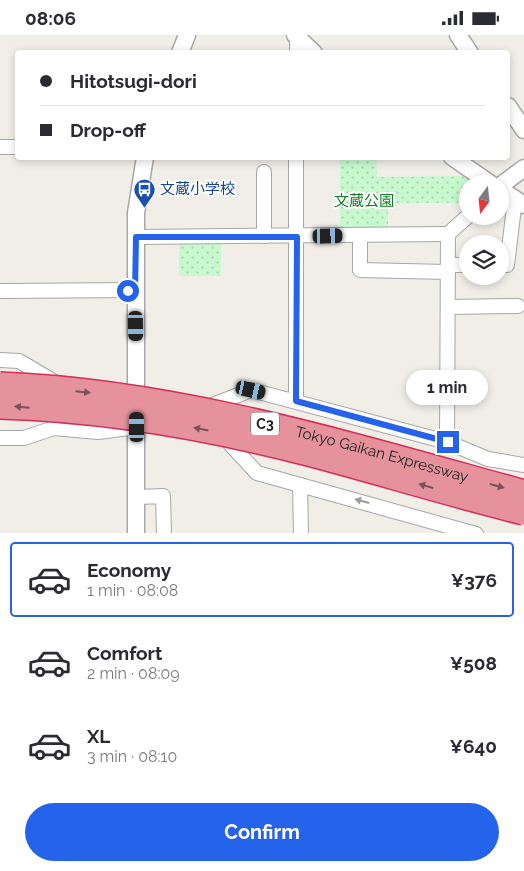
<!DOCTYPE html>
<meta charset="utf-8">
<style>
body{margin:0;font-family:Raleway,"Noto Sans JP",sans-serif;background:#f2f2f3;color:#2b2b33;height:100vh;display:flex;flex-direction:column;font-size:19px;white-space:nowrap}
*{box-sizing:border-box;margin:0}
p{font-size:16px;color:#7c7c81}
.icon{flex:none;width:28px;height:28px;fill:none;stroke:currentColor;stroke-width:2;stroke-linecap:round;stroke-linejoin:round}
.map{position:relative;height:498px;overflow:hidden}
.sheet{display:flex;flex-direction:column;background:#fff;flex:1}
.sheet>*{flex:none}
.top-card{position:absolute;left:15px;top:15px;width:495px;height:110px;border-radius:5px;box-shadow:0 2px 8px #0003;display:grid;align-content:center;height:110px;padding:0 25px;background:#fff}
.needle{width:32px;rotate:195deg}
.tools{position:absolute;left:459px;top:140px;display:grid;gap:10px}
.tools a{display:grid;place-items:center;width:50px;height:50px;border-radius:50%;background:#fff;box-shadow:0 2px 8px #0003;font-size:25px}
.end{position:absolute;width:22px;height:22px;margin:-11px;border:6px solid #2563eb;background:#fff;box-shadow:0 0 0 2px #fff}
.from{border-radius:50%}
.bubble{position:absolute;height:35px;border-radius:18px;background:#fff;box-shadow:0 2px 8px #0003;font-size:16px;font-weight:700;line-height:35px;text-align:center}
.car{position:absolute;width:15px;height:30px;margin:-15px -8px;border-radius:6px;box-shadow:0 0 4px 1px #0007;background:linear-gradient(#222 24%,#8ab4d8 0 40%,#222 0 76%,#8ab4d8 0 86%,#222 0)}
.top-card b{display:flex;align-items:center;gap:18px;height:48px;font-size:19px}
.top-card b+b{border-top:1px solid #e1e1e2}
.top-card i{width:12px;height:12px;background:#2b2b33}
ul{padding:9px 0 0;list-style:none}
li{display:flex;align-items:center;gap:15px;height:75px;margin:0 10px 8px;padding:0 15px;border:2px solid transparent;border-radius:5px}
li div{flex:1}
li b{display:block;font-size:19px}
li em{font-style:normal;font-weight:700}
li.active{border-color:#2563eb}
li>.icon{width:45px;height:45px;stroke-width:1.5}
.primary-button{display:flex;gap:10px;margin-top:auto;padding:10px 25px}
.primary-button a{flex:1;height:58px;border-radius:30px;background:#2563eb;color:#fff;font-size:20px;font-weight:700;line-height:58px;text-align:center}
.status{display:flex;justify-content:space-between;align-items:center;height:35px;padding:0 25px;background:#fff;direction:ltr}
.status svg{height:14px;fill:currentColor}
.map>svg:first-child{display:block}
.park{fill:url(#park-dots)}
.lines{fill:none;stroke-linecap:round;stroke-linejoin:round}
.minor-casing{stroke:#a7a7a7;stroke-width:16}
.tertiary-casing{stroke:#a7a7a7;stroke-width:19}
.minor{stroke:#fff;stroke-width:14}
.tertiary{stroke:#fff;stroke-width:16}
.motorway-bridge-casing{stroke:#d62d5c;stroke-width:28;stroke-linecap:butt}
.motorway-bridge{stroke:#e5929c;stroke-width:25}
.oneway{fill:#795358}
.oneway2{fill:#9b9b9b}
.route{stroke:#2563eb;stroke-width:6}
.labels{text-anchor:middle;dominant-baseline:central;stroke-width:4;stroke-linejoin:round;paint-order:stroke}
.shield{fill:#fff;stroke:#636363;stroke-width:1}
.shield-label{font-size:14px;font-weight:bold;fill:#202020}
.transit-label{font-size:15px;fill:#164399;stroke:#fff;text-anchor:start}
.park-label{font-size:15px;fill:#0f7d20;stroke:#fff}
.street-label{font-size:15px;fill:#202020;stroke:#fff}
</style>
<div class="status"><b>08:06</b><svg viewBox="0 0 49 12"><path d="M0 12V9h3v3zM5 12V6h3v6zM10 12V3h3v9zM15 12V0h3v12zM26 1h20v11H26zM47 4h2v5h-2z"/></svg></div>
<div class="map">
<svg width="524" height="499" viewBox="0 0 524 499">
<defs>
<pattern id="park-dots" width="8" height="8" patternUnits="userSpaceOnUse" patternTransform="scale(1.25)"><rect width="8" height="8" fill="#c7f8ce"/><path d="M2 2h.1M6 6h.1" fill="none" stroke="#abd4b1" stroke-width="1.8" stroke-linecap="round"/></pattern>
</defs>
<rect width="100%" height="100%" fill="#f0eee7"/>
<g class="park">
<polygon points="340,123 376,123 377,142 467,141 479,149 468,149 467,168 388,168 388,197 340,197"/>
<rect x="179" y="201" width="42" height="40"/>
</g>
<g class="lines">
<defs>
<g id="minor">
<polyline points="297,18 297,2"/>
<polyline points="0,112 18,112"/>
<polyline points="296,122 296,366"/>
<polyline points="264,201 264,137"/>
<polyline points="360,201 360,235 448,237"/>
<polyline points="136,202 448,199"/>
<polyline points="448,230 468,230"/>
<polyline points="500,230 507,230 515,164"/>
<polyline points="0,256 135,255"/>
<polyline points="448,272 518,271"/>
<polyline points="0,325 19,326 58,349"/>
<polyline points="205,373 251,355 447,407 488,424 524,430"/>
<polyline points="0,403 24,403 54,393 98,397 137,392"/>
<polyline points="447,407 448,199 468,181"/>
<polyline points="230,409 257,438 476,499"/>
<polyline points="300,450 301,499"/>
<polyline points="137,462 163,461 164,499"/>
</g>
<g id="tertiary">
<polyline points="295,0 314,18"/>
<polyline points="458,0 470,18"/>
<polyline points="180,18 187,0"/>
<polyline points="508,71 524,95"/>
<polyline points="452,122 491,149"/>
<polyline points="500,151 524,133"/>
<polyline points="500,154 524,170"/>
<polyline points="136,499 136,178 145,122"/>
</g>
</defs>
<use href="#minor" class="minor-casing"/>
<use href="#tertiary" class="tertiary-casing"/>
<use href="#minor" class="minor"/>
<use href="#tertiary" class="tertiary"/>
<defs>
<g id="motorway-bridge">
<path id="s1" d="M0 350C179 357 353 411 524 458"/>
<path d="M0 371C104 374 208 392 308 418 380 437 451 459 524 477"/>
</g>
</defs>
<use href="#motorway-bridge" class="motorway-bridge-casing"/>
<use href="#motorway-bridge" class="motorway-bridge"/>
</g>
<defs><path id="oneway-solid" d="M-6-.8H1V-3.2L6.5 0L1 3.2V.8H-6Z" transform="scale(1.25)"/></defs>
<g class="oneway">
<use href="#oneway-solid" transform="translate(83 357) rotate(6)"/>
<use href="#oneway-solid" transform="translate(22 372) rotate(-175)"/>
<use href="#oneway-solid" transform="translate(201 394) rotate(-169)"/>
<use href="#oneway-solid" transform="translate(426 451) rotate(-164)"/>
<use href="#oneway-solid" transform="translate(497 451) rotate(15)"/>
</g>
<use class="oneway2" href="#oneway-solid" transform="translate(362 466) rotate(-165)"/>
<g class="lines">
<polyline class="route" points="128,256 135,256 136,202 297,202 296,366 448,407"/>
</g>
<defs>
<symbol id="bus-pin" viewBox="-11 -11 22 30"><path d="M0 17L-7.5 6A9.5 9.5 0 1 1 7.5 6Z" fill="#1a4fb4" stroke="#fff"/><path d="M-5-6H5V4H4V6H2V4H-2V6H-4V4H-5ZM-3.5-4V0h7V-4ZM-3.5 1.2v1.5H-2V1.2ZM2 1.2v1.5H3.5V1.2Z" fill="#fff"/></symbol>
</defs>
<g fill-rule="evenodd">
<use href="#bus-pin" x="132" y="142" width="25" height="34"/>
</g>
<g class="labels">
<rect class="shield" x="251" y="377.5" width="28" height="23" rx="4"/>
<g class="shield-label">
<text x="265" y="389">C3</text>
</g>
<g class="transit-label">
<text x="160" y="154">文蔵小学校</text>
</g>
<g class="park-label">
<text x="364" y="166">文蔵公園</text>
</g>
<g class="street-label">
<text stroke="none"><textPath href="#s1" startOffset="389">Tokyo Gaikan Expressway</textPath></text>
</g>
</g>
</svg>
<div class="tools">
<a><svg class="needle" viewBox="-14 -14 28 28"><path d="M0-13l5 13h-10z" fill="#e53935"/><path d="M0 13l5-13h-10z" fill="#7c7c81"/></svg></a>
<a><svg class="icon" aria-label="layers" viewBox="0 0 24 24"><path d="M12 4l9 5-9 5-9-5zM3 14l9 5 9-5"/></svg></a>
</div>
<i class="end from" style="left:128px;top:256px"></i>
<i class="end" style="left:448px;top:407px"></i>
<div class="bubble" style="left:406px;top:335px;width:82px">1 min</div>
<i class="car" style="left:328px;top:201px;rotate:89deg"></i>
<i class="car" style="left:136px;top:291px;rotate:179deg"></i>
<i class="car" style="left:251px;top:355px;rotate:103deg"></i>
<i class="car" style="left:137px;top:392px;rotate:0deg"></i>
<div class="top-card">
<b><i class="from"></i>Hitotsugi-dori</b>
<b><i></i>Drop-off</b>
</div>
</div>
<section class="sheet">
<ul>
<li class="active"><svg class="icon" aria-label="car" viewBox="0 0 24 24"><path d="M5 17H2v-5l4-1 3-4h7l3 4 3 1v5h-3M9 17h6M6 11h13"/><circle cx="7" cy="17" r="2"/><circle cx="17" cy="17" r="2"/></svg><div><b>Economy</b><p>1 min · 08:08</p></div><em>¥376</em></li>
<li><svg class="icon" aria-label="car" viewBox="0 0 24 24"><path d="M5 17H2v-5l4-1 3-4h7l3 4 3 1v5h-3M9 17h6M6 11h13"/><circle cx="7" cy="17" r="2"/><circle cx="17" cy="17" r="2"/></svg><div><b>Comfort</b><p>2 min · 08:09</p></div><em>¥508</em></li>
<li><svg class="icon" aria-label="car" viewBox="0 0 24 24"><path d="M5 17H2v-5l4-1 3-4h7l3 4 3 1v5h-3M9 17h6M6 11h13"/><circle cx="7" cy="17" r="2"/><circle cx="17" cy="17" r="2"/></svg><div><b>XL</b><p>3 min · 08:10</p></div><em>¥640</em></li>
</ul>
<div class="primary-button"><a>Confirm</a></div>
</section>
